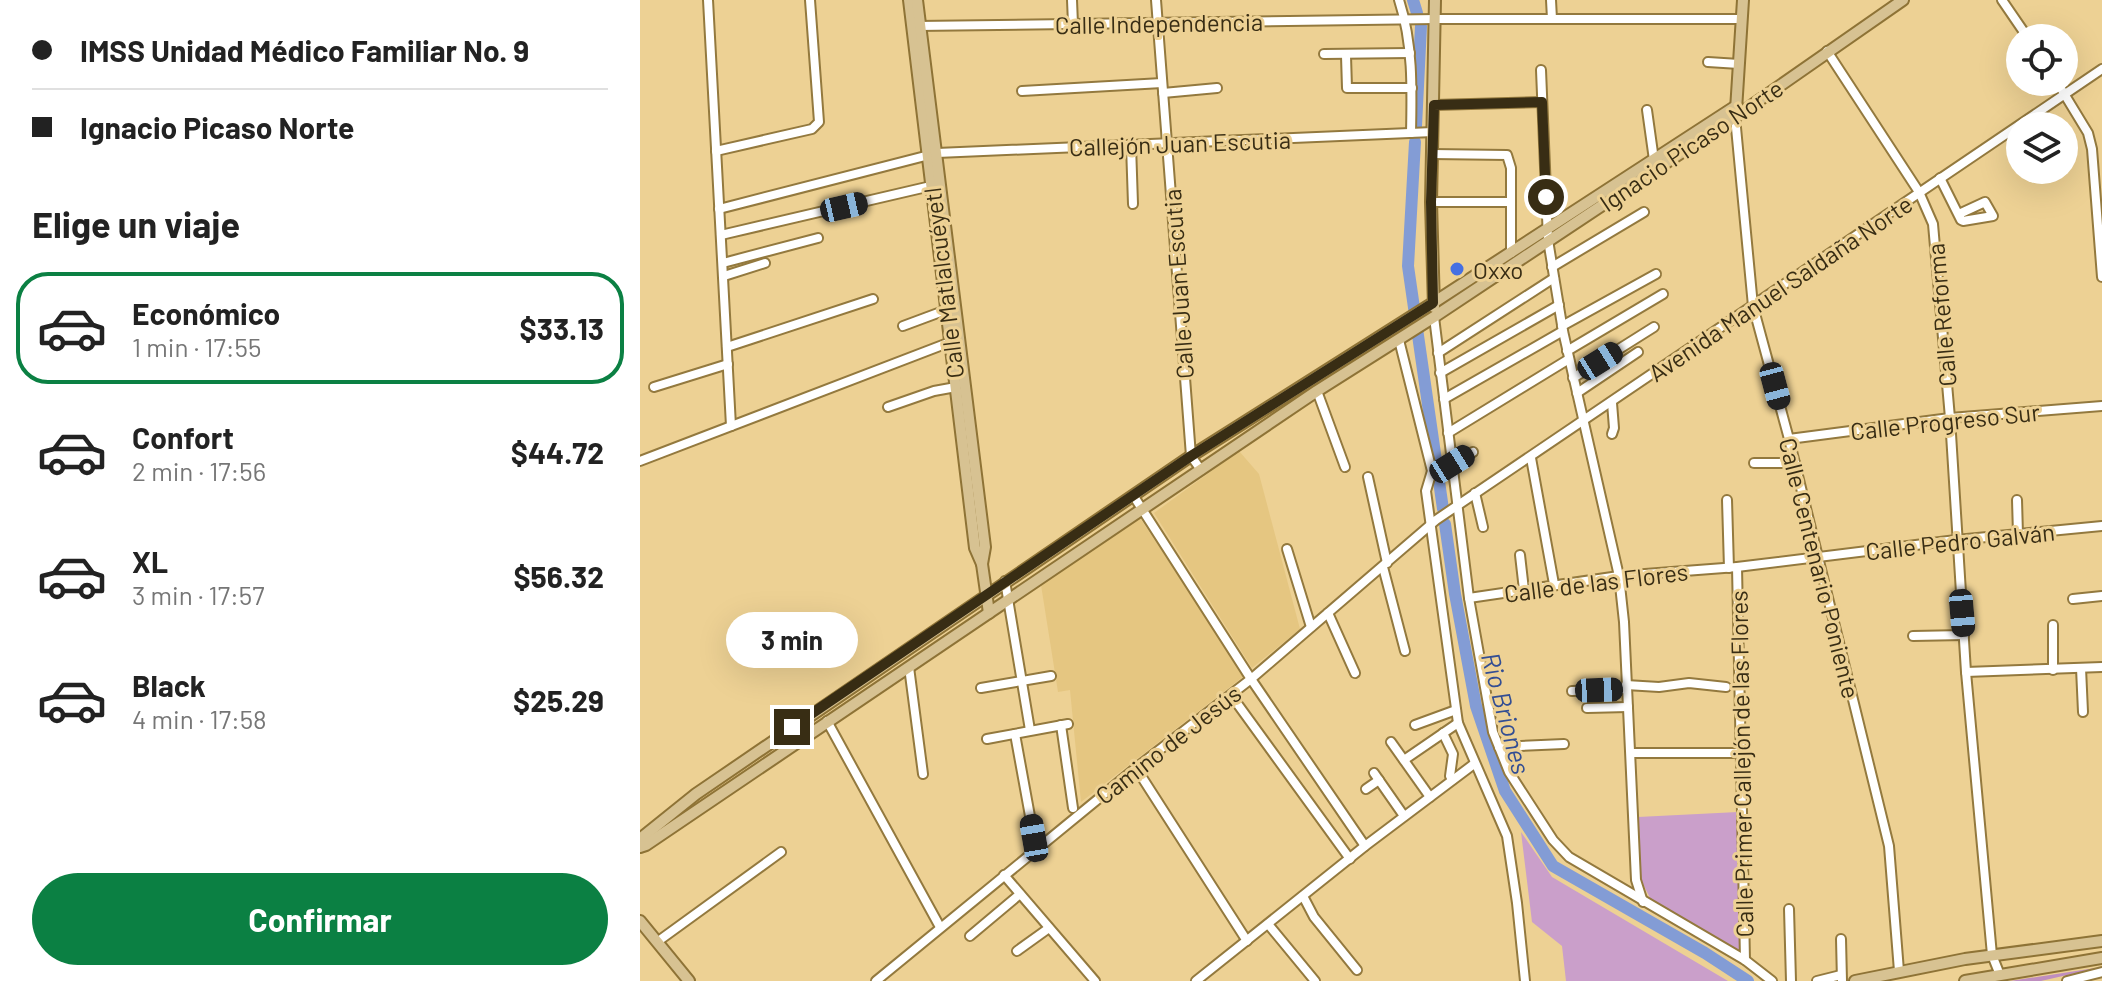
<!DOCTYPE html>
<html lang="es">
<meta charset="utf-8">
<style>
body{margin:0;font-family:Barlow,sans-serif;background:#f2f2f2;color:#222;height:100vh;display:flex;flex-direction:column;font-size:30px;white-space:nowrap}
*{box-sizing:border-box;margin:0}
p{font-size:26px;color:#767676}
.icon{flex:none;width:44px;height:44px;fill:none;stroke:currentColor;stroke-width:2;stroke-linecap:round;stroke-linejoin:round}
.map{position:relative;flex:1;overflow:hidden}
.sheet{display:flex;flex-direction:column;background:#fff;width:640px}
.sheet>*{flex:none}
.top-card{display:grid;align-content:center;height:176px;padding:0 32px;background:#fff}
.tools{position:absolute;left:1366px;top:24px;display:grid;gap:16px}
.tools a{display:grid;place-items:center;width:72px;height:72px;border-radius:50%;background:#fff;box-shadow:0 8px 32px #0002;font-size:40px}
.end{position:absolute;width:36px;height:36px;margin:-18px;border:10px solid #382d14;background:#fff;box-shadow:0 0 0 4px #fff}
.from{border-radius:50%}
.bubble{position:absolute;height:56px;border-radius:28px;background:#fff;box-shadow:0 8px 32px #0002;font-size:26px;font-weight:700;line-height:56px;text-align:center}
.car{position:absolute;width:24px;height:48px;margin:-24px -12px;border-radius:10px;box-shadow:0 0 6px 2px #0007;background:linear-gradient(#222 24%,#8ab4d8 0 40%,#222 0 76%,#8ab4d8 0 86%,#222 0)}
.top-card b{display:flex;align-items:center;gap:28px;height:76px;font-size:30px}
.top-card b+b{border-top:2px solid #e0e0e0}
.top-card i{width:20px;height:20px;background:#222}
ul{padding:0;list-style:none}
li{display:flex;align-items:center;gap:24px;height:112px;margin:0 16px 12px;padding:0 16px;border:4px solid transparent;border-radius:32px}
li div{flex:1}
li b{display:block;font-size:30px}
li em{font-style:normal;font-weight:700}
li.selected{border-color:#0b8043}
li>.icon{width:72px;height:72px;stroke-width:1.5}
h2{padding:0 32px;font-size:36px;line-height:96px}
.primary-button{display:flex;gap:16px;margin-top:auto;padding:16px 32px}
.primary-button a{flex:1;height:92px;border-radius:48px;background:#0b8043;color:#fff;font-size:32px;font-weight:700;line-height:92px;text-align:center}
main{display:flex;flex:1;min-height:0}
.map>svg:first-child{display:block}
.built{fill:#e5c681}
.green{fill:#ca9fca}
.forest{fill:#bf8ebf}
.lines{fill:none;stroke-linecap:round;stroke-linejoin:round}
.river{stroke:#839cd5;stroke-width:12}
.minor-casing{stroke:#93793e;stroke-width:12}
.major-casing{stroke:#8e7336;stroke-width:14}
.minor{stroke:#fff;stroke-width:8}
.major{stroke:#d7c292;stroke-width:10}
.route{stroke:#382d14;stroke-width:10}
.poi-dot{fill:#4670e2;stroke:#edd194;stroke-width:3}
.labels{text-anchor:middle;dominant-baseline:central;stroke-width:6;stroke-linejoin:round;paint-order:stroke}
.street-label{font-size:24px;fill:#382d14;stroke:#edd194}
.poi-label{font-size:24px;fill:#382d14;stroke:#edd194;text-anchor:start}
.water-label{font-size:26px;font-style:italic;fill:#334e93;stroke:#edd194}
</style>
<main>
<section class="sheet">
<div class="top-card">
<b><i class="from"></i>IMSS Unidad Médico Familiar No. 9</b>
<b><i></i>Ignacio Picaso Norte</b>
</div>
<h2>Elige un viaje</h2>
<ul>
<li class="selected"><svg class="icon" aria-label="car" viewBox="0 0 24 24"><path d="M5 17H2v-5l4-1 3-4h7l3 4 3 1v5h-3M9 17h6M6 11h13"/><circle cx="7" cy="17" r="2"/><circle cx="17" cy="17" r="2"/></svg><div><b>Económico</b><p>1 min · 17:55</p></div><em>$33.13</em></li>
<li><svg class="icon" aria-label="car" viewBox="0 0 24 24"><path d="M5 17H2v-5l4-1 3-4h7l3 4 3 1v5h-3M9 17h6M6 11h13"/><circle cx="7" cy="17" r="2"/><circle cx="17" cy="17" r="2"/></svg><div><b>Confort</b><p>2 min · 17:56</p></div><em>$44.72</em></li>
<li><svg class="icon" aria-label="car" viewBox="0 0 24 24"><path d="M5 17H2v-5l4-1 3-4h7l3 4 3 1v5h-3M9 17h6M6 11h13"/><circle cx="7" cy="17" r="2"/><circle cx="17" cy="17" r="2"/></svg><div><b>XL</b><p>3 min · 17:57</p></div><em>$56.32</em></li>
<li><svg class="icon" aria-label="car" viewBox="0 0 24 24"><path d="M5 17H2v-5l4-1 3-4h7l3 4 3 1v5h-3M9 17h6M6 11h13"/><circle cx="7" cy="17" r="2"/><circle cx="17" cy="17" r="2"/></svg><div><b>Black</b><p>4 min · 17:58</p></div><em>$25.29</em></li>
</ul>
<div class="primary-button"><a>Confirmar</a></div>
</section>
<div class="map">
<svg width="1462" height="981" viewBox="0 0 1462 981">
<rect width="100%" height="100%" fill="#edd194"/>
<g class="built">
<polygon points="599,451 619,474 660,629 612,668 514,513"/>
<polygon points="500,518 604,676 441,802 430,690 418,692 401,585"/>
</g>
<g class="green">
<polygon points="1098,812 1101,954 1012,902 1001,880 998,817"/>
<polygon points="881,832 912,877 1088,981 926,981 922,946 892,922"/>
</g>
<polygon class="forest" points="1462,967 1401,981 1370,981"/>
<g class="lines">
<g class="river">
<polyline points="773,0 777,13"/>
<polyline points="776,126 781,26"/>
<polyline points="775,142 768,266 803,509"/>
<polyline points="805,524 815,594 836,706 865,791 913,866 1065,953 1108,981"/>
</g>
<defs>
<g id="minor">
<polyline points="68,0 91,426"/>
<polyline points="432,0 433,24"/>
<polyline points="516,0 551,456 561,470"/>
<path d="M759 0C773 43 772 88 771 133"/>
<polyline points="911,0 912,19"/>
<polyline points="1362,0 1388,38"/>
<polyline points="277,26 796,19 1102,19"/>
<polyline points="1187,51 1279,192 1293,224 1310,418 1326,672 1352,955 1360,975"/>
<polyline points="684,54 770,53"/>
<polyline points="706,56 707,88 772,88"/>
<polyline points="1068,62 1099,64"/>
<polyline points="901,70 908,240 923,331 979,576 984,622 996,880 1003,902"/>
<polyline points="1417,82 1448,133 1452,149 1462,277"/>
<polyline points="382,91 522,83"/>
<polyline points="523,93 577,88"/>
<polyline points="794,105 902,102"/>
<polyline points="1007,110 1014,160"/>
<polyline points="1095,117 1113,306 1149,439 1249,846 1259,971"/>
<polyline points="491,145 493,204"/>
<polyline points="76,151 172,129 179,122 170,0"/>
<polyline points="792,154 867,155 871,168 871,253"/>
<polyline points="1300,178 1321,220 1323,221 1353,216 1345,202 1319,214"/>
<polyline points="791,202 871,202"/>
<polyline points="79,209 297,153 793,132"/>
<polyline points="81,235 291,186"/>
<polyline points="83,263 178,238"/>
<polyline points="912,267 1004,212"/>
<polyline points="84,276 125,263"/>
<polyline points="794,317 829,598 853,732 869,772 913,840 929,857 1105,960 1132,981"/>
<polyline points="263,326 306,310"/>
<polyline points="922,326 1016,274"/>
<polyline points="759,340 792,471 786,491 818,723 867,836 877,903 885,981"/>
<polyline points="87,347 233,299"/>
<polyline points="927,351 1023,294"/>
<polyline points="798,353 914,278"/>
<polyline points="800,373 919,305"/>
<polyline points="933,378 1014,327"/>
<polyline points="14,387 88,364"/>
<polyline points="677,391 705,467"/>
<polyline points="937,393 998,352"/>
<polyline points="804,399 923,331"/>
<polyline points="972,403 974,428 972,434"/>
<polyline points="248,407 294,391 316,387"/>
<polyline points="808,433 929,359"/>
<polyline points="1149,439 1310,418 1462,406"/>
<polyline points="891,458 914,584"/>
<polyline points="0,461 313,341"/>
<polyline points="1114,463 1155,463"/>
<polyline points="812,464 833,452"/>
<polyline points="728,477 747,563"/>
<polyline points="835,493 843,527"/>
<polyline points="493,495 611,679 725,846"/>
<polyline points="1087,500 1089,568"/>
<polyline points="1377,500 1378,534"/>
<polyline points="647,549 671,627"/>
<polyline points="880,555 884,590"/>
<polyline points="743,567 765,651"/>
<polyline points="1097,567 1105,960"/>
<polyline points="365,581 390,730"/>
<polyline points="829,598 979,576 1097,567 1316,540 1462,526"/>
<polyline points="1433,599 1462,596"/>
<polyline points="688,613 715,673"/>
<polyline points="1413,625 1413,670"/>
<polyline points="1273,636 1324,635"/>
<polyline points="269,667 283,774"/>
<polyline points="1441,668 1443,712"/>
<polyline points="1326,672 1462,667"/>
<polyline points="986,685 1019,687 1049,683 1086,687"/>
<polyline points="341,688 411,676"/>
<polyline points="932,691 986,689"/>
<polyline points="591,695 710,859"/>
<polyline points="947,708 988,707"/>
<polyline points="187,721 300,927"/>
<polyline points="421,725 433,808"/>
<polyline points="775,725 816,710"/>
<polyline points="803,733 813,754 810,776 812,780"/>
<polyline points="375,734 394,838"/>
<polyline points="347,739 428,724"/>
<polyline points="751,742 790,797"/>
<polyline points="859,747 924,744"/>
<polyline points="991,753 1102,753"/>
<polyline points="764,760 818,723"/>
<polyline points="496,768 607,941"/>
<polyline points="734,773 764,816"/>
<polyline points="726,789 739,780"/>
<polyline points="364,875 455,981"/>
<polyline points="663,896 674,917 717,970"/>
<polyline points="1149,909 1151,981"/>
<polyline points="628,924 675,981"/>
<polyline points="330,936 380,894"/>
<polyline points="1201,939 1202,981"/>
<polyline points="17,942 141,852"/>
<polyline points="377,951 409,928"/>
<polyline points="236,981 496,768 611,679 796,520 1462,69"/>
<polyline points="556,981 725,846 834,764"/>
<polyline points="1177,981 1201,975"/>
<polyline points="1427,981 1462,972"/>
</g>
<g id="major">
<polyline points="269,0 335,548 342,564"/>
<polyline points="277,0 345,547 342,564 349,613"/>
<polyline points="1096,110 1103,0"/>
<polyline points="794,307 791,202 795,0"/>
<polyline points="0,839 56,794 551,456 793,303 1096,106"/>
<polyline points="0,847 6,845 677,391 794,317 1095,117 1263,0"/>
<polyline points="0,921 49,981"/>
<polyline points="1215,981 1325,959 1462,941"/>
<polyline points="1325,981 1462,958"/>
</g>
</defs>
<use href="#minor" class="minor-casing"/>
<use href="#major" class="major-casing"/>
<use href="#minor" class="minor"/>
<use href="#major" class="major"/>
</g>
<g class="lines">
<polyline class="route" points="152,727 551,456 793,303 791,202 794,105 902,102 906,197"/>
</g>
<circle class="poi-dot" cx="817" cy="269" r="8"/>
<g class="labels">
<g class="street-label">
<text transform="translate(519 23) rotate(-1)">Calle Independencia</text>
<text transform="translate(540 143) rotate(-2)">Callejón Juan Escutia</text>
<text transform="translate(1051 145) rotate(-34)">Ignacio Picaso Norte</text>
<text transform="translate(303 283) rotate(-97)">Calle Matlalcuéyetl</text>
<text transform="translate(538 284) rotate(-94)">Calle Juan Escutia</text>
<text transform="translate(1140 288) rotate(-34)">Avenida Manuel Saldaña Norte</text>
<text transform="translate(1301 315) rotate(-95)">Calle Reforma</text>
<text transform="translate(1305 421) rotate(-6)">Calle Progreso Sur</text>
<text transform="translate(1320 541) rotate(-6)">Calle Pedro Galván</text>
<text transform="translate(1180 568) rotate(76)">Calle Centenario Poniente</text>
<text transform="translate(956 582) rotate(-7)">Calle de las Flores</text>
<text transform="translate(528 744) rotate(-38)">Camino de Jesús</text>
<text transform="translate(1101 764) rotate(-91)">Calle Primer Callejón de las Flores</text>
</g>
<g class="poi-label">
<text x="833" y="269">Oxxo</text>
</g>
<g class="water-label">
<text transform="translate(867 713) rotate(75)">Rio Briones</text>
</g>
</g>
</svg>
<div class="tools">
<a><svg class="icon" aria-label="locate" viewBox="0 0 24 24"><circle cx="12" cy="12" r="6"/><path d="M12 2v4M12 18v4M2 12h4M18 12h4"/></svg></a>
<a><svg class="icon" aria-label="layers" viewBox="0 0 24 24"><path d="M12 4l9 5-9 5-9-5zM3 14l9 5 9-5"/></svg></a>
</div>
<i class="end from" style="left:906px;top:197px"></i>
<i class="end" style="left:152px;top:727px"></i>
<div class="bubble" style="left:86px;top:612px;width:132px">3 min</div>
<i class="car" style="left:204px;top:207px;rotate:77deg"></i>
<i class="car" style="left:960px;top:361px;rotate:58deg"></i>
<i class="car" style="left:1135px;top:386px;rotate:165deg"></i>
<i class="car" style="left:812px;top:464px;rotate:58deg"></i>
<i class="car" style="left:1322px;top:613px;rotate:175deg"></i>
<i class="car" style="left:959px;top:690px;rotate:88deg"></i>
<i class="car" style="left:394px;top:838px;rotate:350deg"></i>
</div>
</main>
